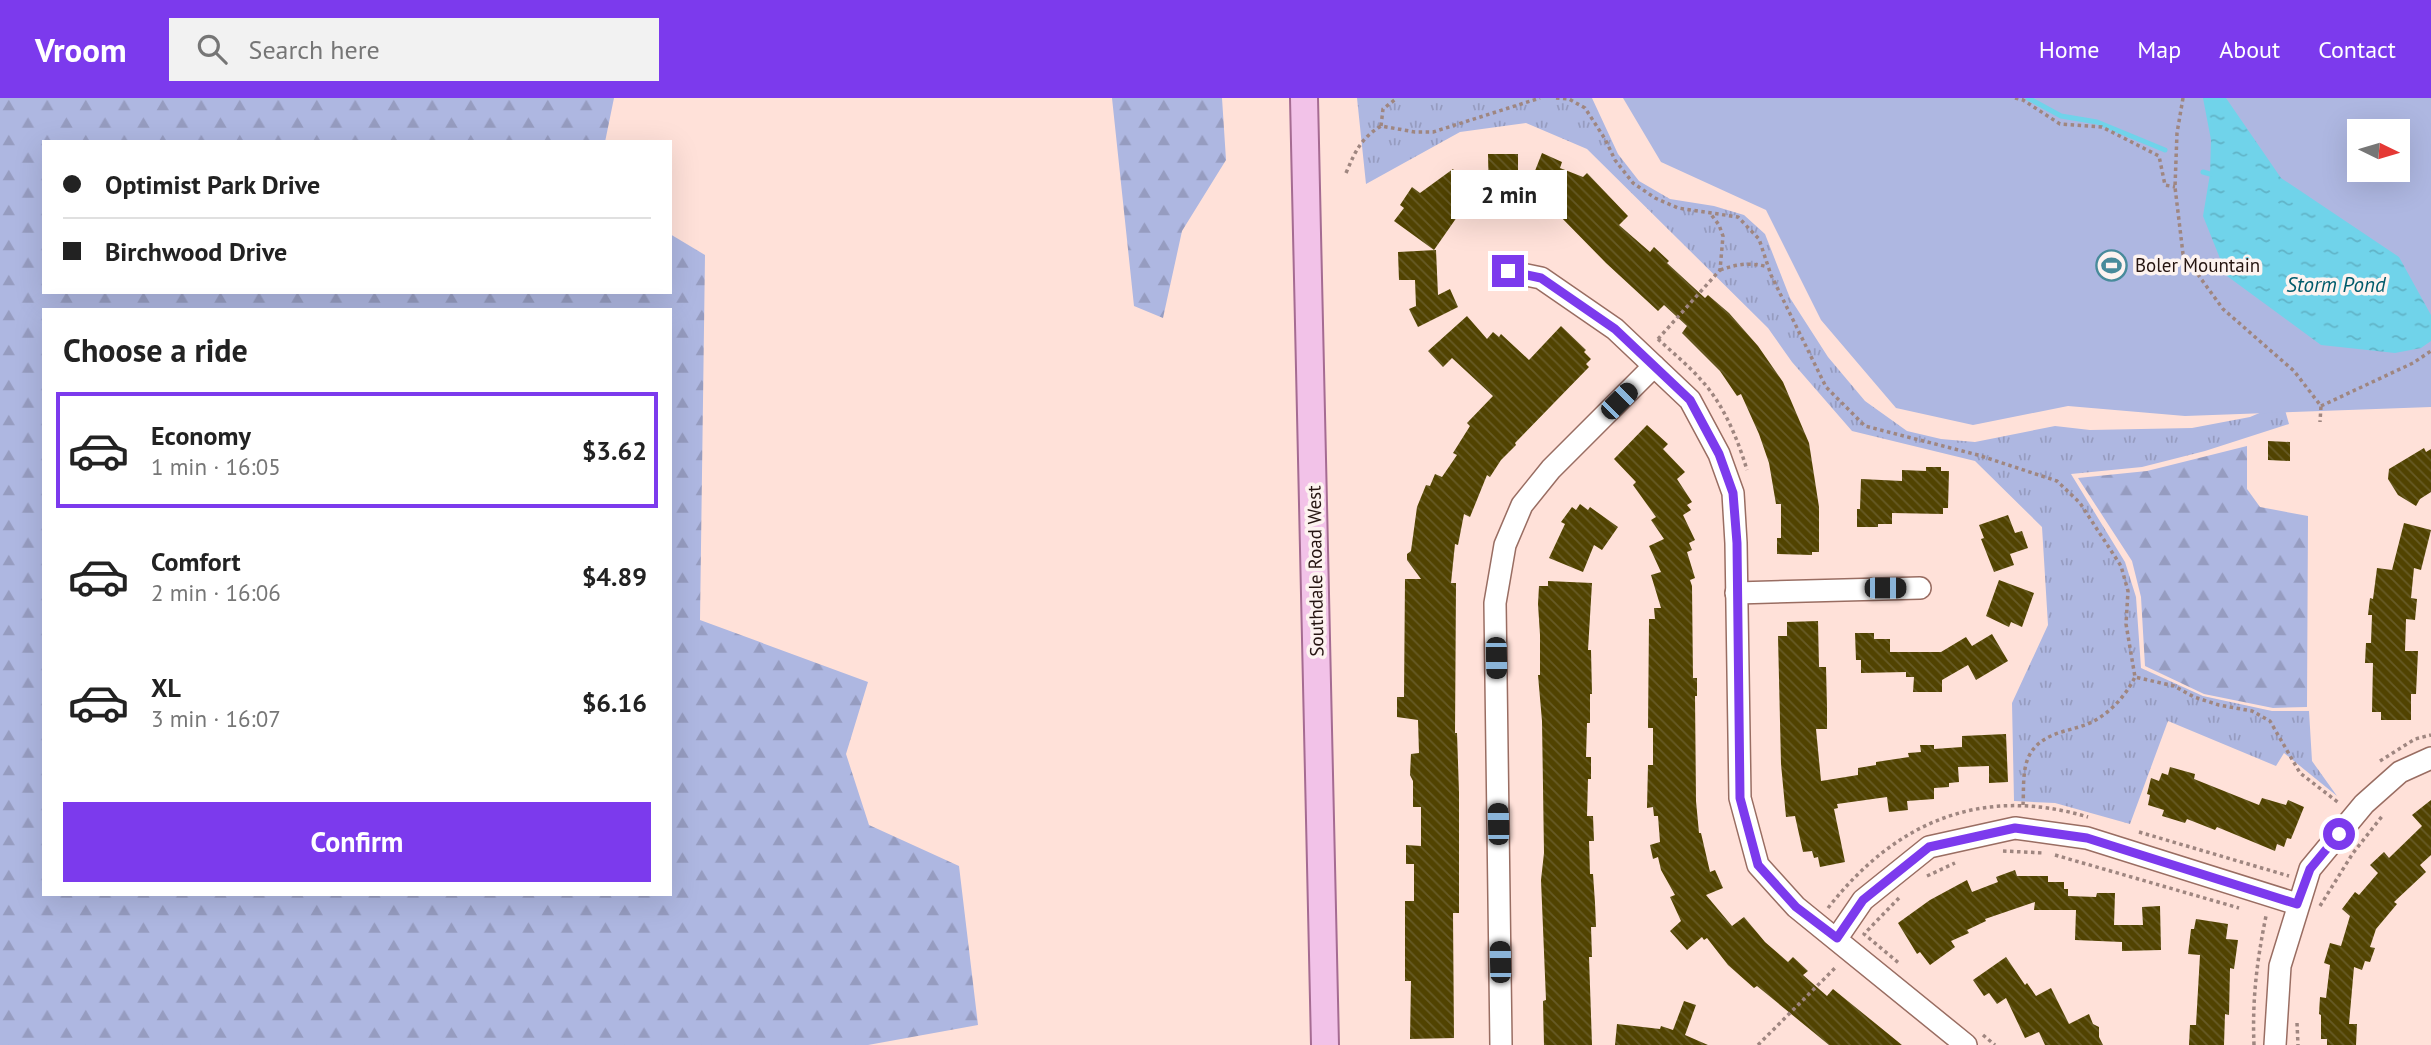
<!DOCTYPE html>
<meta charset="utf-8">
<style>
body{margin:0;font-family:"PT Sans",sans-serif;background:#f2f2f2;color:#222;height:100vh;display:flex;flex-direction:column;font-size:26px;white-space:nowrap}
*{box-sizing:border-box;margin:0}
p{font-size:23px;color:#767676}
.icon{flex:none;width:38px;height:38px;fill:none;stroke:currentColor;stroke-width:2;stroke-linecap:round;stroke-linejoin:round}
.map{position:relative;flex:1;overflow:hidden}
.drawer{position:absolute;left:42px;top:210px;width:630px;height:588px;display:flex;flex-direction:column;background:#fff;border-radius:0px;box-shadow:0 7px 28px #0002}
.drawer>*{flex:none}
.banner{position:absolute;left:42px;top:42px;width:630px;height:154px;border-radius:0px;box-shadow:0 7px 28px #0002;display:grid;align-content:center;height:154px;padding:0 21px;background:#fff}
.needle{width:46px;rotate:95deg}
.fabs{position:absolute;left:2347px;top:21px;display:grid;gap:14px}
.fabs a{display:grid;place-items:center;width:63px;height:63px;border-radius:0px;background:#fff;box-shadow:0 7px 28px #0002;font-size:35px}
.end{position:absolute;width:32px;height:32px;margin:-16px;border:9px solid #7c3aed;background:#fff;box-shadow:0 0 0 4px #fff}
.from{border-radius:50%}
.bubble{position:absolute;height:49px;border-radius:0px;background:#fff;box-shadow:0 7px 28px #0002;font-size:23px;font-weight:700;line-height:49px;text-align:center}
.car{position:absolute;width:21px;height:42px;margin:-21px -10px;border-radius:9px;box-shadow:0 0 5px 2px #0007;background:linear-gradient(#222 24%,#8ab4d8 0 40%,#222 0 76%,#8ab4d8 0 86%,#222 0)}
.banner b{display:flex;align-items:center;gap:24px;height:66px;font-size:26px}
.banner b+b{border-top:2px solid #e0e0e0}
.banner i{width:18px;height:18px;background:#222}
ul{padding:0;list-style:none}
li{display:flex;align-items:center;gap:21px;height:116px;margin:0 14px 10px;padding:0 7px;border:4px solid transparent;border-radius:0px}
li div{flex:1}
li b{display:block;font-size:26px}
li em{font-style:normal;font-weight:700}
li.active{border-color:#7c3aed}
li>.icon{width:63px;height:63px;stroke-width:1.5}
h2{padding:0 21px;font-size:32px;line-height:84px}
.primary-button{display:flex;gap:14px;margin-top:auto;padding:14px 21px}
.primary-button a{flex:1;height:80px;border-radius:0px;background:#7c3aed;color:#fff;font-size:28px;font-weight:700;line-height:80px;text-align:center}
header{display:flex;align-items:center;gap:42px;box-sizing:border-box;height:98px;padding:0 35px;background:#7c3aed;color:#fff}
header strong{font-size:33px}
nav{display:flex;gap:38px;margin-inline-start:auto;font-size:24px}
.search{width:490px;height:63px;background:#f2f2f2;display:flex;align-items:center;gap:18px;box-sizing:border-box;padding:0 24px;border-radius:0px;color:#767676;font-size:26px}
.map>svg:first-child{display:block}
.grass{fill:url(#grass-tufts)}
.forest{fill:url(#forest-firs);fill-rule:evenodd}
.pitch{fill:#aeb7e1;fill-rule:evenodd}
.water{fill:url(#water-ripples)}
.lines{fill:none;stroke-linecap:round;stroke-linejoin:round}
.stream{stroke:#70d3ea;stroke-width:5}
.building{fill:url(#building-back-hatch)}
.minor-casing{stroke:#996d62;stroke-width:24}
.major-casing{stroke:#a56b92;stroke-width:30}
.path{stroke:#9f8680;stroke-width:3.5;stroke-dasharray:3.5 3.5;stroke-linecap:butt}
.minor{stroke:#fff;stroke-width:21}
.major{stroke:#f2c2e8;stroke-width:26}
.route{stroke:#7c3aed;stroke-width:9}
.labels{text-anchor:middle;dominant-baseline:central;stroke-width:7;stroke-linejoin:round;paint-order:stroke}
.poi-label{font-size:19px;fill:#261511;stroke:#fdf3f0;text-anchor:start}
.street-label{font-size:19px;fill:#261511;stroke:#fdf3f0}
.water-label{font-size:21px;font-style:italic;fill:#005b6b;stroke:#fdf3f0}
</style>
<header>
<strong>Vroom</strong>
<div class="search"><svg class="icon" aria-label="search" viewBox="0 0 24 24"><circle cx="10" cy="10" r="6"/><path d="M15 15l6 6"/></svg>Search here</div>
<nav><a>Home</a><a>Map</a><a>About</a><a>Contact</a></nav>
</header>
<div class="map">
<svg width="2431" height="947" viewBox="0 0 2431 947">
<defs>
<pattern id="grass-tufts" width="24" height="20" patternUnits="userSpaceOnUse" patternTransform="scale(1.75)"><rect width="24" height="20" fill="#aeb7e1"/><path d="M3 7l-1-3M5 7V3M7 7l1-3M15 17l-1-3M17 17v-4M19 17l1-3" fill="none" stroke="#969cc0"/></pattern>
<pattern id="forest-firs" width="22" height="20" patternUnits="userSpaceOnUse" patternTransform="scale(1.75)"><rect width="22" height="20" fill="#aeb7e1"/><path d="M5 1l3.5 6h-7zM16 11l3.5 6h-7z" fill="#969cc0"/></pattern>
<pattern id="water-ripples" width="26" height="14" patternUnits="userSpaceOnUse" patternTransform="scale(1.75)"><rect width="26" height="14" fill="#70d3ea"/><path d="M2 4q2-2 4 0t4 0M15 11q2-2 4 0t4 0" fill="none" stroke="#61b4c8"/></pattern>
<pattern id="building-back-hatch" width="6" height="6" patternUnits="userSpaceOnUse" patternTransform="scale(1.75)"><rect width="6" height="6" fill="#514301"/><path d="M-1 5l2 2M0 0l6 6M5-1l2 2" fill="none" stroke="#675b26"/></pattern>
</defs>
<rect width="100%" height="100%" fill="#ffe1d9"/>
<polygon class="grass" points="1357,0 1592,0 1618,56 1639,83 1670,101 1714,108 1744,117 1765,136 1790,200 1828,259 1865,303 1907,333 1941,341 1975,344 2055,328 2090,332 2192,330 2250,319 2283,305 2289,326 2205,353 2142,369 2071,376 2125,464 2136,499 2141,570 2203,598 2272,613 2309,613 2312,663 2337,698 2284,655 2276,668 2168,623 2130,726 2055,705 2014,703 2012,605 2048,527 2042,429 1975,363 1852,333 1792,264 1768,230 1587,51 1526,25 1460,34 1366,86"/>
<g class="forest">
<path d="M0 0H614L605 44H44V194H670V136L705 157 700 522 868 584 846 656 869 727 959 768 978 927 868 947H0ZM44 212H670V796H44Z"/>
<polygon points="1112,0 1222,0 1226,62 1182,133 1163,220 1134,208"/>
<polygon points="2247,348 2247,391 2260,409 2308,418 2307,609 2273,610 2204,596 2145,568 2141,499 2132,463 2078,380 2147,373"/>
</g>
<path class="pitch" d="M1623 0H2431V309L2185 318 2068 308 1973 327 1896 310 1821 222 1766 112 1661 64ZM2359 33H2398V72H2359Z"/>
<polygon class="water" points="2203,0 2226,0 2281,80 2399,159 2431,217 2431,243 2421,250 2395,255 2321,247 2227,178 2203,118 2210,76 2211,42"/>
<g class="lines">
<g class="stream">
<polyline points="2028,0 2061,18 2097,24 2165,52"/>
<polyline points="2203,74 2210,76"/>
</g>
</g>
<g class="building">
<polygon points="1542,55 1562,64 1560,70 1583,79 1587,75 1628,118 1619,127 1650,154 1654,149 1669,163 1667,165 1705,200 1708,197 1729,215 1758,248 1783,284 1809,345 1819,409 1819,454 1812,454 1812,457 1777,456 1777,440 1781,440 1781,406 1776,406 1769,365 1759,336 1741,296 1737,298 1720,273 1682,235 1687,228 1664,207 1658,213 1606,165 1555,113 1524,101"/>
<polygon points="1488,56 1518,56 1518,98 1489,99"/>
<polygon points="1453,71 1459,80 1463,76 1479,99 1471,99 1434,152 1394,123 1404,110 1400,107 1412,89 1420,95"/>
<polygon points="1436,152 1438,197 1450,191 1458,209 1418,229 1409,211 1416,208 1415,182 1399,182 1398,154"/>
<polygon points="1467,218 1487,241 1493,234 1499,239 1501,236 1529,262 1561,228 1586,252 1584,254 1591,261 1586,266 1589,269 1515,345 1516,347 1501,362 1490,379 1487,377 1470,419 1464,416 1458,447 1455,446 1451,485 1456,485 1455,635 1457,635 1459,694 1459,815 1453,815 1454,940 1410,941 1411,883 1405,883 1405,803 1414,803 1414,766 1406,766 1406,747 1421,748 1421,709 1413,709 1413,683 1410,677 1411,656 1419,655 1418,622 1397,619 1397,599 1404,599 1405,481 1421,481 1407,462 1407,456 1411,453 1417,409 1426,387 1430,388 1435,376 1442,379 1457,357 1453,355 1470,328 1467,325 1493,298 1452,260 1443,269 1428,253"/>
<polygon points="1647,327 1668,346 1663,351 1685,374 1677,381 1692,404 1687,407 1691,412 1683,417 1695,442 1689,445 1692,452 1687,454 1695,480 1690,482 1692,488 1693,580 1697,580 1697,598 1695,598 1696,703 1699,735 1701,735 1710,774 1715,772 1723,790 1706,797 1732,828 1744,819 1765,844 1788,864 1793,859 1808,873 1803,877 1827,898 1833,891 1902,947 1829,947 1757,888 1754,890 1728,867 1707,840 1704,842 1702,839 1687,852 1670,833 1681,823 1670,799 1675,797 1661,772 1658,759 1653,761 1650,747 1660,744 1658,718 1654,718 1653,709 1647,710 1648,667 1653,667 1653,630 1648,630 1649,521 1655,521 1654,510 1661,510 1651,477 1661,474 1649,448 1664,441 1651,422 1656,419 1633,387 1636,384 1614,361"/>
<polygon points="2268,343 2290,344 2290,363 2268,362"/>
<polygon points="2424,350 2426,354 2431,351 2431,394 2420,401 2416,408 2398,397 2388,381 2389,371"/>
<polygon points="1926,369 1941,369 1941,373 1949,373 1948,410 1943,410 1943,416 1892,415 1892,426 1878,426 1878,429 1857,429 1857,411 1860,411 1861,381 1902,383 1902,372 1926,373"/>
<polygon points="1580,406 1588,412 1590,409 1618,429 1602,452 1594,447 1583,474 1549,460 1565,426 1561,424 1572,409 1576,412"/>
<polygon points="2008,417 2015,435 2022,433 2028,450 2010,456 2014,467 1994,474 1981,441 1984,440 1979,427"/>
<polygon points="2404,425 2431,432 2421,472 2414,470 2411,500 2417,501 2415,522 2406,521 2405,553 2418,553 2416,596 2411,596 2411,622 2381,622 2381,614 2372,614 2373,565 2365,565 2366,545 2371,545 2372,517 2368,517 2370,500 2373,501 2377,470 2392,472"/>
<polygon points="1999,482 2034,495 2022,529 2011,524 2009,529 1986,518"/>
<polygon points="1548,483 1592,485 1588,552 1591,552 1592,596 1590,596 1590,625 1587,625 1586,659 1591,659 1591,681 1588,681 1587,718 1593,718 1594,743 1589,743 1590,776 1593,776 1595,805 1596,829 1591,829 1592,859 1589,859 1592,947 1544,947 1543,903 1546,902 1541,782 1544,755 1542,623 1538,577 1540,577 1540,537 1538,506 1539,488 1548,488"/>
<polygon points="1818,523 1819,569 1826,569 1827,609 1827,631 1816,631 1821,683 1858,677 1858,670 1876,667 1876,664 1909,659 1908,655 1921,654 1920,647 1934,647 1934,651 1962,649 1962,638 2006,636 2008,684 1989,685 1989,668 1958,669 1959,684 1949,685 1949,689 1934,690 1934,701 1907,703 1908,712 1889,714 1887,699 1837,706 1838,710 1834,711 1845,764 1820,769 1818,759 1814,760 1812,753 1803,754 1795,718 1786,719 1781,666 1778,538 1787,538 1787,524"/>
<polygon points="1855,535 1874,535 1874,541 1890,541 1890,554 1941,554 1966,539 1972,548 1992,536 2008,563 1976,582 1968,567 1942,582 1942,594 1913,594 1914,579 1906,579 1906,574 1861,575 1861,562 1856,562"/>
<polygon points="2170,669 2195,676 2194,681 2259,707 2262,700 2286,707 2288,702 2304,709 2291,741 2287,740 2284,749 2277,746 2275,753 2217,729 2215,732 2187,721 2185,725 2162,718 2164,712 2148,707 2150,697 2147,696 2151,680 2159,683 2162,675 2168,677"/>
<polygon points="2431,702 2431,757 2420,767 2426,774 2394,804 2397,806 2376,831 2370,849 2375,850 2370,864 2365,863 2362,872 2354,869 2349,926 2357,926 2356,947 2327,947 2327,941 2321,941 2321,917 2319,916 2320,899 2326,900 2330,867 2324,865 2330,845 2341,848 2350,818 2342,811 2355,794 2359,797 2378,775 2370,767 2384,754 2389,760 2422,728 2412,717"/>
<polygon points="2015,772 2017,778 2048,778 2048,784 2064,784 2064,791 2068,791 2068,798 2096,799 2097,795 2115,795 2114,827 2143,827 2142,809 2160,808 2161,852 2122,853 2122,844 2075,842 2076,812 2034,812 2035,804 1985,821 1986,823 1967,832 1969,835 1951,843 1955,849 1930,867 1920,854 1917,856 1898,825 1930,802 1967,782 1972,794 1998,784 1996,779"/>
<polygon points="2196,821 2228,826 2226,841 2238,842 2234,871 2230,870 2229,917 2225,916 2224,947 2189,947 2190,927 2196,927 2200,857 2188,856 2191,831 2194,831"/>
<polygon points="2006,859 2025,887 2027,885 2036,898 2051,890 2069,926 2089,916 2093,926 2099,929 2099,939 2103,947 2045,947 2039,934 2025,940 2006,900 1997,906 1989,895 1984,898 1973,882"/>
<polygon points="1684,903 1696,907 1685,937 1708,947 1615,947 1617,926 1660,931 1661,928 1673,932"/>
</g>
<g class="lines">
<defs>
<g id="minor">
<polyline points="1508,173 1541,180 1615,231 1690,302 1719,356 1733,395 1736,445 1740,700 1758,767 1796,809 1966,947"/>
<polyline points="1736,495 1920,490"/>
<polyline points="1837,840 1863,802 1929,749 2015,730 2087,740 2297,806"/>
<polyline points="1501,947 1495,505 1505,447 1522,407 1551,371 1654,268"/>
<polyline points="2275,947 2280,868 2310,771 2364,706 2400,674 2431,660"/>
</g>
<polyline id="major" points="1304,0 1325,947"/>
</defs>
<use href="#minor" class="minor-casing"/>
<use href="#major" class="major-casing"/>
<g class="path">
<polyline points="1556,0 1569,1 1585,10 1605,41 1615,62 1633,85 1655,100 1678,110 1738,119 1759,141 1771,177 1826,289 1865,328 1978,357 2057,383 2080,405 2121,468 2128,493 2126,526 2135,579 2174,588 2194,599 2219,607 2252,613 2270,623 2300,675 2339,705"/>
<polyline points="2015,0 2023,2 2060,26 2102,29 2159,58 2165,87 2175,89"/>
<polyline points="2183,0 2177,35 2175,89 2183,156 2223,211 2294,273 2321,308 2320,324"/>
<polyline points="1381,28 1383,11 1397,0"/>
<path d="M1346 75C1355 54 1361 40 1381 28L1415 34H1433L1540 0"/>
<path d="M1720 172C1737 166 1750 164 1768 169"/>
<path d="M1658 241C1673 255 1689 268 1702 283 1724 307 1738 342 1747 372"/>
<polyline points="1658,241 1720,172 1723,138 1719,127 1710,115"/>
<polyline points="2321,308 2413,265 2431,253"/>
<polyline points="2380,663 2415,641 2431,637"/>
<path d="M2023 707C2024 692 2022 672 2029 658 2042 632 2074 634 2094 623 2112 613 2126 597 2135 579"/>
<polyline points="2139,734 2289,778"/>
<polyline points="2003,753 2044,755"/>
<polyline points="2055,757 2239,810"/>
<polyline points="1927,778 1955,765"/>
<polyline points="1899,800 1864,836 1900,866"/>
<polyline points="2320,808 2353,755 2383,717"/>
<path d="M1828 810C1895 724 1981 687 2088 719"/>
<polyline points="2297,925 2298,947"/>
<polyline points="1983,937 1995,947"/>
<polyline points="1758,947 1837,868"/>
<path d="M2254 947C2252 902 2257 862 2266 818L2264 817"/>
</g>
<use href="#minor" class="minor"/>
<use href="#major" class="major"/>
</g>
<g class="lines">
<polyline class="route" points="1508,173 1541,180 1615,231 1690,302 1719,356 1733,395 1737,445 1740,700 1758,767 1796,809 1837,840 1863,802 1929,749 2015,730 2087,740 2297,806 2310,771 2339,736"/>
</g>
<defs>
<symbol id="stadium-ring" viewBox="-11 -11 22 22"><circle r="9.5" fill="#fdf3f0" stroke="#488b9b" stroke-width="1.5"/><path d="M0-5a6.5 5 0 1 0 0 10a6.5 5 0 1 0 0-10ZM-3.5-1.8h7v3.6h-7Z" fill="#488b9b"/></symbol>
</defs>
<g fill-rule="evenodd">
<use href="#stadium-ring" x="2094" y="150" width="35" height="35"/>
</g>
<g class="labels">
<g class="poi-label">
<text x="2135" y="167">Boler Mountain</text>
</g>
<g class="street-label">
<text transform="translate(1315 473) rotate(-91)">Southdale Road West</text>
</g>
<g class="water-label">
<text x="2336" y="186">Storm Pond</text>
</g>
</g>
</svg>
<div class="fabs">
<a><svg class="needle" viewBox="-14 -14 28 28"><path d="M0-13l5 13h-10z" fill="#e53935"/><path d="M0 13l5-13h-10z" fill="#767676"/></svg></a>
</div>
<i class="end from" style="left:2339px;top:736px"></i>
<i class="end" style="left:1508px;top:173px"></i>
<div class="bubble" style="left:1451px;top:72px;width:116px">2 min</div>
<i class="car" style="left:1619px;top:303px;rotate:45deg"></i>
<i class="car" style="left:1885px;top:490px;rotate:90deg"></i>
<i class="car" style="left:1496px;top:560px;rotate:179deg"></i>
<i class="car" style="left:1498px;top:726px;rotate:359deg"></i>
<i class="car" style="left:1500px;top:864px;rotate:359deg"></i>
<div class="banner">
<b><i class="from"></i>Optimist Park Drive</b>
<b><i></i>Birchwood Drive</b>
</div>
<section class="drawer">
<h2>Choose a ride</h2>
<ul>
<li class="active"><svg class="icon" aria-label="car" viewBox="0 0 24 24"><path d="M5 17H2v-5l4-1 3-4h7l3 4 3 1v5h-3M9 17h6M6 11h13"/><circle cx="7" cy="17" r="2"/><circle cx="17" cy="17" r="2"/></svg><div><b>Economy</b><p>1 min · 16:05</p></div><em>$3.62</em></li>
<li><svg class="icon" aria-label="car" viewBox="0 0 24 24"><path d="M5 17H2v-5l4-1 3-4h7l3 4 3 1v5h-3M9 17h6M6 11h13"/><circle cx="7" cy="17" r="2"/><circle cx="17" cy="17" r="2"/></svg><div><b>Comfort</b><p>2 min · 16:06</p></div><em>$4.89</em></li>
<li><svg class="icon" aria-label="car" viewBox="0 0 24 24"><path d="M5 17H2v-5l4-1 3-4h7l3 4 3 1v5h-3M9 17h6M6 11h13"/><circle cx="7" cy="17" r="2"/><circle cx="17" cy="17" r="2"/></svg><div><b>XL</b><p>3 min · 16:07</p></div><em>$6.16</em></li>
</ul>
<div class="primary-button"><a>Confirm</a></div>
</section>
</div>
